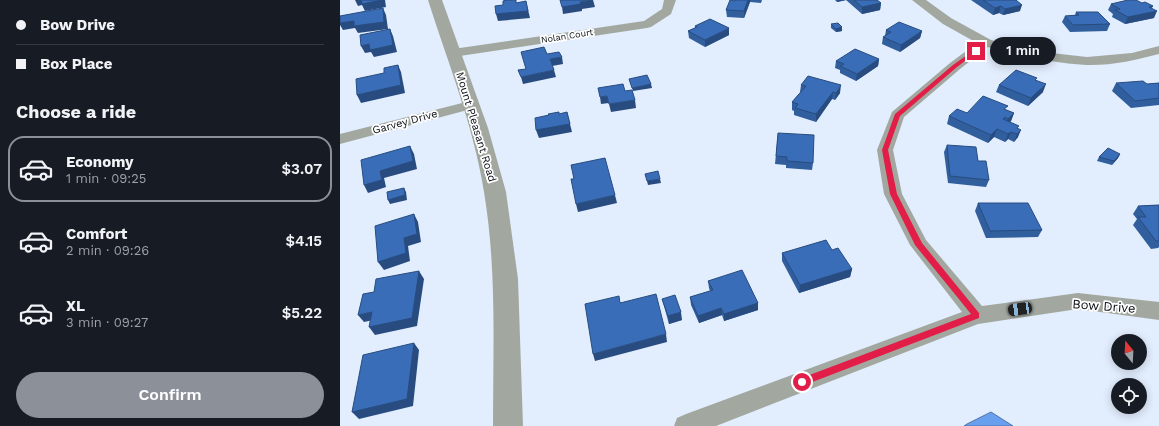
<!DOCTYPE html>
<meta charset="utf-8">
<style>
body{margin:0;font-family:"Work Sans",sans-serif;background:#20242c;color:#f1f3f6;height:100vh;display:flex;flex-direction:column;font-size:15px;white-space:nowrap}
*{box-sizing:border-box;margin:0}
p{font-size:13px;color:#9ea1a6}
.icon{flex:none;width:22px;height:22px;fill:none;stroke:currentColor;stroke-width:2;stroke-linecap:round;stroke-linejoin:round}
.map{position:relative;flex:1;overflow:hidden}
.details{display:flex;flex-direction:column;background:#171b24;width:340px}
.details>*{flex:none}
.top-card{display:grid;align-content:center;height:88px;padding:0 16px;background:#171b24}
.needle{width:26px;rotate:342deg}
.tools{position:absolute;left:771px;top:334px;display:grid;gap:8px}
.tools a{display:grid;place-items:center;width:36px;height:36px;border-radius:50%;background:#171b24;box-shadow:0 2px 10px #0003;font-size:20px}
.end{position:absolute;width:18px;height:18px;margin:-9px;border:5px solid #e11d48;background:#fff;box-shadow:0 0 0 2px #fff}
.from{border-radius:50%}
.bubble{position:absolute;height:28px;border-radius:14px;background:#171b24;box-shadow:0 2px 10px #0003;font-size:13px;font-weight:600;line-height:28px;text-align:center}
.car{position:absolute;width:12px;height:24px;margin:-12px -6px;border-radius:5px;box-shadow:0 0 3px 1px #0007;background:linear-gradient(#222 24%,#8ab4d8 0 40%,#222 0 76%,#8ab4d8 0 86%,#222 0)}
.top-card b{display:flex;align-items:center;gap:14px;height:38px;font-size:15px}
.top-card b+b{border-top:1px solid #363941}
.top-card i{width:10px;height:10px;background:#f1f3f6}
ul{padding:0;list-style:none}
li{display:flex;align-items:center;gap:12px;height:66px;margin:0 8px 6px;padding:0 8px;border:2px solid transparent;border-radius:16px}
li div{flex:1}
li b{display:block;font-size:15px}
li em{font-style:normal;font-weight:600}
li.on{border-color:#8c9099}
li>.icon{width:36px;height:36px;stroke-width:1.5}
h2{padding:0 16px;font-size:18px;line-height:48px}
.action{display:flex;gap:8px;margin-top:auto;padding:8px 16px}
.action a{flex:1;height:46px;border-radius:24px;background:#8c9099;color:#fff;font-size:16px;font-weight:600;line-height:46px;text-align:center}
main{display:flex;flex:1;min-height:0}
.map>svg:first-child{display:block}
.water{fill:#69a0ee;stroke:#4c74ac}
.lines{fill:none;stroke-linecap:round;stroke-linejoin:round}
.minor{fill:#a2a89f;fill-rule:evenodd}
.tertiary{fill:#a2a89f;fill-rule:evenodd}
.wall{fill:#315e9d}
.shaded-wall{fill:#284c80}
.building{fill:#396db7;stroke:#284c80}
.route{fill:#e11d48}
.labels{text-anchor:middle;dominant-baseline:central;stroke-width:3.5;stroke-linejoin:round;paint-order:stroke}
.far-street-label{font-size:9px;fill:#070c12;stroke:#fff}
.street-label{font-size:11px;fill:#070c12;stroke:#fff}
.near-street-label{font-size:13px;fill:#070c12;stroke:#fff}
</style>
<main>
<section class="details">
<div class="top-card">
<b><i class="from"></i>Bow Drive</b>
<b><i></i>Box Place</b>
</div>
<h2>Choose a ride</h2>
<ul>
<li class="on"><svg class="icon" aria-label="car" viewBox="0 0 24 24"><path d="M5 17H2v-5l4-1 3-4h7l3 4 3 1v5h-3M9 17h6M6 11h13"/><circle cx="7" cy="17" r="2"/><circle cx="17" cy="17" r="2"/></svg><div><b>Economy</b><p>1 min · 09:25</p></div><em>$3.07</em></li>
<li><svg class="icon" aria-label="car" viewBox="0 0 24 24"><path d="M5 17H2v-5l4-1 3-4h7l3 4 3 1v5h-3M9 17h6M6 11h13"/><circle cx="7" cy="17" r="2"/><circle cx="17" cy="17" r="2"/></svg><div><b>Comfort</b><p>2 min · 09:26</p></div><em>$4.15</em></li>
<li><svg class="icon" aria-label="car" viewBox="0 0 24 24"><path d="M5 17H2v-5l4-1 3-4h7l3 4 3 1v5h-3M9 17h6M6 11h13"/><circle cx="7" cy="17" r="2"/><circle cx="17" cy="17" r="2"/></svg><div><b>XL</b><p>3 min · 09:27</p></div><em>$5.22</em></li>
</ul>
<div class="action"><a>Confirm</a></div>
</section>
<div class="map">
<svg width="819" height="426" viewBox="0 0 819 426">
<rect width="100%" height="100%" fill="#e2edfd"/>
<polygon class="water" points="651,412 673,426 624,426 627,424"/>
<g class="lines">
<g class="minor">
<polygon points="324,0 336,0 331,14 311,27 307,28 113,57 108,56 106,53 108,50 113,49 304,21 322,9"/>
<path d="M572 0H586L611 18 651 40 694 51 747 57 792 53 819 46V54C796 60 770 66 746 65 712 63 680 56 648 47L620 69 564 117 553 150 562 194 586 240 642 306 738 293 819 302V320L738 309 638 324 376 426H334L337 418 346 414 622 312 570 245 544 194 537 150 552 112 610 63 637 43 603 24Z"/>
<polygon points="130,101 135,102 137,105 135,108 0,144 0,134"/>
</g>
<path class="tertiary" d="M88 0H102L148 128 166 192 178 279 183 426H153C153 348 157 270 144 192 134 127 108 63 88 0Z"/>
</g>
<g class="wall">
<polygon points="395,0 422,0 421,3 410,2 404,18 387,17 386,10"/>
<polygon points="495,0 537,0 541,3 540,10 522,14 506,0 497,2"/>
<polygon points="631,0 676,0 680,11 663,15 659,13 653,15"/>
<polygon points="802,3 813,6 812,8 814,18 785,24 772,17 773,14 768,10 771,4"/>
<polygon points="736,12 770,24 767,31 730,32 722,22 725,16 735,15"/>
<polygon points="491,24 502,31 496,32 491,28"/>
<polygon points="355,26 389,35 365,47 349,38 348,31 355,28"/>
<polygon points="546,30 582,31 580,38 560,52 542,44 543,37 545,36"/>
<polygon points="539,59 538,66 516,81 500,73 500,70 495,68 496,61"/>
<polygon points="696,80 703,92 688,106 656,92 659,85"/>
<polygon points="776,83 807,84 819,83 819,105 791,108 772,91"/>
<polygon points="461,85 500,93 495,100 492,99 476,122 454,115 454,111 452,110 452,102 461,92 460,92"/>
<polygon points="666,110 674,113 671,121 670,122 678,128 678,137 674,142 668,139 665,142 654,137 648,143 607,124 609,116 627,113"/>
<polygon points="438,133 473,163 472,170 446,168 446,165 435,164"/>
<polygon points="607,145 638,161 649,180 646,187 608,183 604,152"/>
<polygon points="780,154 778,158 772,165 757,161 759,157"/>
<polygon points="638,203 702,230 698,237 646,238 635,211"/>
<polygon points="819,205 819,247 818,248 811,249 793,225 797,219 793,214 798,206"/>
<polygon points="492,250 512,269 510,277 459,293 442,261 442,253"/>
<polygon points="368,281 418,303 418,310 384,321 382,315 359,323 351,305 350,297 370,291 369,288"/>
<polygon points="322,299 342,320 329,324 324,306"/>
</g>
<g class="shaded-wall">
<polygon points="15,0 45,0 46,7 25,11 22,5 18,6"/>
<polygon points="253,0 255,7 242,9 242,11 223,14 222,7 240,2"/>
<polygon points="408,0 410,0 410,2 404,18 404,11"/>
<polygon points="498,0 506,0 497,2"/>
<polygon points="186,1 190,18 158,21 156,14"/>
<polygon points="541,3 540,10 522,14 522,7"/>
<polygon points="682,5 680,11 663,15 665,9"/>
<polygon points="661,6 659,13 653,15 655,8"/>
<polygon points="43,8 46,15 48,29 18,33 15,28 3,30 0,25 0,23"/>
<polygon points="817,11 814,18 785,24 788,17"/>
<polygon points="502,27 502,31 496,32 496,29"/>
<polygon points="389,28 389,35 365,47 365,40"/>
<polygon points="50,29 53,36 57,52 34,57 31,52 25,53 21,46"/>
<polygon points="582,31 580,38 560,52 561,45"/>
<polygon points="222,57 223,64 212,66 210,59"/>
<polygon points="539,59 538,66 516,81 517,74"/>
<polygon points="58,65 61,72 65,93 21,103 17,95"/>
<polygon points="214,70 216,77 183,84 181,77"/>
<polygon points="311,84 312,88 293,91 292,88"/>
<polygon points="706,84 703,92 688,106 691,98"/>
<polygon points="501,85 500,93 495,100 496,93"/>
<polygon points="493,92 492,99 476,122 476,114"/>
<polygon points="267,96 269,103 261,104 260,97"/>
<polygon points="295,100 296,108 271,112 269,104"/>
<polygon points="227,112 232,132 199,138 196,130"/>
<polygon points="674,113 671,121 665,126 668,119"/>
<polygon points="657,129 654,137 648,143 651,135"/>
<polygon points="681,130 678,137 674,142 677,134"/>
<polygon points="671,132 668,139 665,142 668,134"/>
<polygon points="70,146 74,154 77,169 44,178 46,187 28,193 24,185"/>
<polygon points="780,154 778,158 772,165 774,161"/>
<polygon points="320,179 321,183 308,185 307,181"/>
<polygon points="64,188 66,192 67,200 50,204 48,200"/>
<polygon points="275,195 277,203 238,212 236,204"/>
<polygon points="74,214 78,222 81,242 68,246 70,261 44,270 38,262"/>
<polygon points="512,269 510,277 459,293 460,285"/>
<polygon points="79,271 84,279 77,326 35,335 29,327"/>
<polygon points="418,303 418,310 384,321 384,314"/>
<polygon points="381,308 382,315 359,323 358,316"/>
<polygon points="32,312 38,319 24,322 18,315"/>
<polygon points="341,312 342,320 329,324 328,316"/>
<polygon points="326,334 327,342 255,361 253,354"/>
<polygon points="74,343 79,350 73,406 19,419 12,412"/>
</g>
<g class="building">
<polygon points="21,0 43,0 22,4"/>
<polygon points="166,0 176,0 176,3 186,1 188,11 156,14 155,6 163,5 163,1"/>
<polygon points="220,0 253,0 240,2 241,4 222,7"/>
<polygon points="390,0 395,1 395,0 408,0 404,11 386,10"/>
<polygon points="514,0 537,0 541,3 522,7"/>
<polygon points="643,0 676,0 682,5 665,9 661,6 655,8"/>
<polygon points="788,0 796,0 802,3 805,2 813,6 809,7 817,11 788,17 775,10 780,9 771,4"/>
<polygon points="43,8 44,22 14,26 14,21 0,23 0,16"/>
<polygon points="736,12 758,12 770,24 733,25 725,16 739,15"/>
<polygon points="370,19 389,28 365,40 348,31 357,27 355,26"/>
<polygon points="559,22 582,31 561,45 543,37 551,32 546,30"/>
<polygon points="498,23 502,27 496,29 491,24"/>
<polygon points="50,29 53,45 30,50 29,44 21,46 20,35"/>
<polygon points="204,47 207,54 219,52 222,57 210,59 214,70 181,77 178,70 186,69 181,52"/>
<polygon points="515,49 539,59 517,74 500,66 504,64 496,61"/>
<polygon points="58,65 61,85 17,95 16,79 44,73 44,68"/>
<polygon points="676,70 697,78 695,80 706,84 691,98 659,85"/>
<polygon points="307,75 311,84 292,88 289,79"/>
<polygon points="468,76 501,85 496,93 493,92 476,114 455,108 458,104 452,102 466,86 461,85"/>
<polygon points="803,81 807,84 819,83 819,98 795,101 776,83"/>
<polygon points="283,84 285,91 292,90 295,100 269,104 267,96 260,97 258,88"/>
<polygon points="643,96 668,106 664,109 674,113 668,119 665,117 663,119 679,126 677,128 681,130 677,134 671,132 668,134 657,129 651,135 609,116 617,109 627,113"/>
<polygon points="219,112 219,114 227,112 230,124 196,130 195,118 209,115 208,114"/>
<polygon points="438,133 474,135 473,163 447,161 447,157 436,156"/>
<polygon points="607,145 636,147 638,161 646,161 649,180 610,176"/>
<polygon points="70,146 73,161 40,171 42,180 24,185 21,160"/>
<polygon points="768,148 780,154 774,161 759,157"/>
<polygon points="265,158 275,195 236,204 231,179 234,179 231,165"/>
<polygon points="318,171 320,179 307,181 305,174"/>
<polygon points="64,188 65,195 48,200 47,192"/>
<polygon points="638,203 688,203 702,230 650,231"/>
<polygon points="819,205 819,241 816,241 798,217 806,217 798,206"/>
<polygon points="74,214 77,234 64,238 66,253 38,262 35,226"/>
<polygon points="486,240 492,250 498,248 512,269 460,285 442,253"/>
<polygon points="402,270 418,303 384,314 381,308 358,316 350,297 373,290 368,281"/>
<polygon points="79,271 72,318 29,327 32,312 18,315 23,294 34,292 36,279"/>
<polygon points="316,294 326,334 253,354 245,304 279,296 280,303"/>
<polygon points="335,295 341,312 328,316 322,299"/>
<polygon points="74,343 67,399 12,412 23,355"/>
</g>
<polygon class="route" points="634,50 638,51 617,67 560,116 548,150 557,194 582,243 639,313 639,318 462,386 459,384 458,382 459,379 631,314 575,245 550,194 542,150 555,114 613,65"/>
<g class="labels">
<g class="far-street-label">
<text transform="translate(227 36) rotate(-9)">Nolan Court</text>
</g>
<g class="street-label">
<text transform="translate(65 122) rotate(-15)">Garvey Drive</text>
<text transform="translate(136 127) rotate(73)">Mount Pleasant Road</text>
</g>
<g class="near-street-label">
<text transform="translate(764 306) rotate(4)">Bow Drive</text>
</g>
</g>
</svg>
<div class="tools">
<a><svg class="needle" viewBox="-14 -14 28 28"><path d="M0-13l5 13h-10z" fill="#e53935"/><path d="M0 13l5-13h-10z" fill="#9ea1a6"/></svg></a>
<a><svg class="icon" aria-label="locate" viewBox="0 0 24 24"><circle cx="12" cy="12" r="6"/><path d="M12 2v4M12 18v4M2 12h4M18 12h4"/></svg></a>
</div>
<i class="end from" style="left:462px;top:382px"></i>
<i class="end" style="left:636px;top:51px"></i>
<div class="bubble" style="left:650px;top:37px;width:66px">1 min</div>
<i class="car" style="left:680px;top:309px;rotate:262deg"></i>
</div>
</main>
